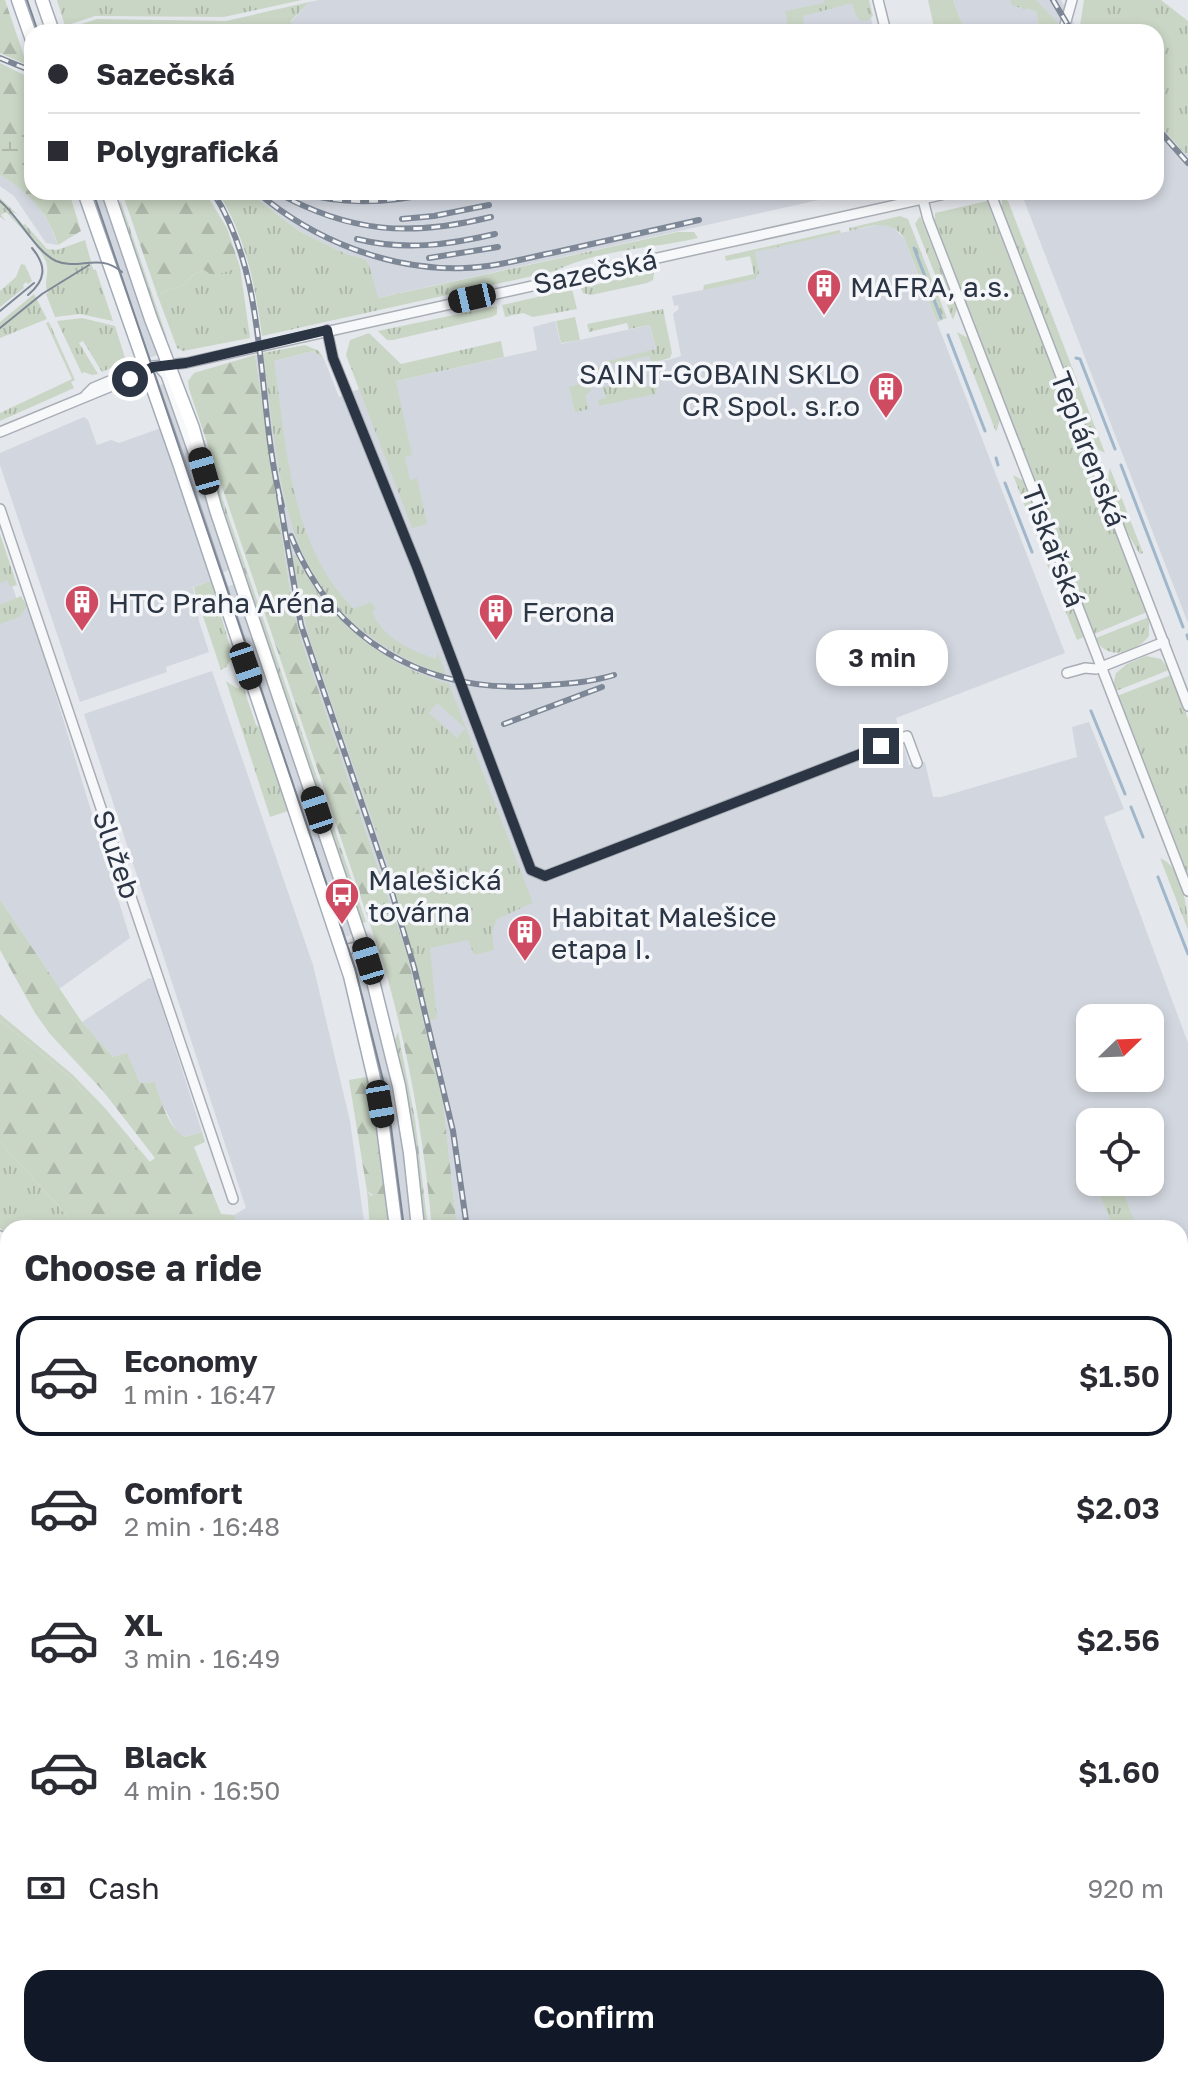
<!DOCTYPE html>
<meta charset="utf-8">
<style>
body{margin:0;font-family:"Golos Text",sans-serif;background:#f7f7f7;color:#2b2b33;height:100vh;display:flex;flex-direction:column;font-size:30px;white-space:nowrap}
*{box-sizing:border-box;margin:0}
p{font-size:26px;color:#7c7c81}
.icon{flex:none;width:44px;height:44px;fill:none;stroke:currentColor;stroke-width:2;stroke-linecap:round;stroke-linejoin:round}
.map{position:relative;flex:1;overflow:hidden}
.panel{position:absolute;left:0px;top:1220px;width:1188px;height:858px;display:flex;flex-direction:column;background:#fff;border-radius:24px 24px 0 0;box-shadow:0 4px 12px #0003}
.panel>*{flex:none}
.hud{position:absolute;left:24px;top:24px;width:1140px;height:176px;border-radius:24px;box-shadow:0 4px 12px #0003;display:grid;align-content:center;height:176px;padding:0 24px;background:#fff}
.needle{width:52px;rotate:67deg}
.fabs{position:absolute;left:1076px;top:1004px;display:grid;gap:16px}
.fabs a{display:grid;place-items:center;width:88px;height:88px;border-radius:16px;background:#fff;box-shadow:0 4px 12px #0003;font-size:40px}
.end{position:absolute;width:36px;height:36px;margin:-18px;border:10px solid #2b3544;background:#fff;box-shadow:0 0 0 4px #fff}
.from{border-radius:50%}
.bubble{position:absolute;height:56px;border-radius:24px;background:#fff;box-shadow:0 4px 12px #0003;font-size:26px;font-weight:600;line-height:56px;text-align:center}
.car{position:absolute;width:24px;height:48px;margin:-24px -12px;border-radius:10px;box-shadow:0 0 6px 2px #0007;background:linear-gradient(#222 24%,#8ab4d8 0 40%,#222 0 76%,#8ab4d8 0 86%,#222 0)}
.hud b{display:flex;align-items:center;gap:28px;height:76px;font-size:30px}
.hud b+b{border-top:2px solid #e1e1e2}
.hud i{width:20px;height:20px;background:#2b2b33}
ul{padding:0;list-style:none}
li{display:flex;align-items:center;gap:24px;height:120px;margin:0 16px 12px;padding:0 8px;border:4px solid transparent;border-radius:24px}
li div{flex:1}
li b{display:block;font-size:30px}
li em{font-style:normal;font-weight:600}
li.current{border-color:#111827}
li>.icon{width:72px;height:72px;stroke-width:1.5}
h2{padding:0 24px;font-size:36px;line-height:96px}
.pay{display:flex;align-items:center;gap:20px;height:88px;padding:0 24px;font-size:30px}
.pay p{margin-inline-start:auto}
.action{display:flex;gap:16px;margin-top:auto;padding:16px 24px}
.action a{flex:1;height:92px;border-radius:24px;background:#111827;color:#fff;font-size:32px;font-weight:600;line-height:92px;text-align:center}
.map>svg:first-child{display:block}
.built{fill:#d2d6de;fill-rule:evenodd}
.grass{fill:url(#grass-tufts);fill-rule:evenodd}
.forest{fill:url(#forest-firs)}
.wetland{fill:url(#wetland-marsh)}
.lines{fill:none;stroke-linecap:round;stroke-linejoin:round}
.stream{stroke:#9fb6cb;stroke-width:3}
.minor-casing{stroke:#a9aeb6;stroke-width:12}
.major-casing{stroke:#a3acb7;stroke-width:15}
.minor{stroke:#f7f8fa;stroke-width:9}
.major{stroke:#fff;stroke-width:12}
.tram{stroke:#7d8795;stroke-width:2}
.rail-casing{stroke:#7d8795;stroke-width:6}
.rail{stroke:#f4f6f9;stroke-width:3;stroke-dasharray:9;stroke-linecap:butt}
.route{stroke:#2b3544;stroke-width:10}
.labels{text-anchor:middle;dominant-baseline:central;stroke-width:7;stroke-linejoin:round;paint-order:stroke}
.street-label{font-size:28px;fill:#2b3544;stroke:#f4f6f9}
.poi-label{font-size:28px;fill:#2b3544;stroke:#f4f6f9;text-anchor:start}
</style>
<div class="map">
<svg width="1188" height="2077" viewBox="0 0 1188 2077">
<defs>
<pattern id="grass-tufts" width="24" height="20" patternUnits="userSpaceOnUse" patternTransform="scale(2)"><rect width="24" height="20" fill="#cad6c5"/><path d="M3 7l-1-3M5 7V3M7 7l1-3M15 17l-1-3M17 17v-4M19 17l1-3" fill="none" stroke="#aeb8aa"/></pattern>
<pattern id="forest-firs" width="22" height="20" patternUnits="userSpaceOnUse" patternTransform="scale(2)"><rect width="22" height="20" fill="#cad6c5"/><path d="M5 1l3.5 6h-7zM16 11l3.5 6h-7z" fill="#aeb8aa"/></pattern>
<pattern id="wetland-marsh" width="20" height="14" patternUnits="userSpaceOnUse" patternTransform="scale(2)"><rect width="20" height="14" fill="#cad6c5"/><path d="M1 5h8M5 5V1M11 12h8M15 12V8" fill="none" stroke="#aeb8aa"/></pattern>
</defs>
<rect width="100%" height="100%" fill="#e4e7ec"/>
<g class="built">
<polygon points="319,0 867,0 874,32 292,32 291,22 309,2"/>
<polygon points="953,0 1010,0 1014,6 1036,11 1040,32 965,32"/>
<polygon points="1036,0 1061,0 1079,32 1065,32"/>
<polygon points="1156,121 1184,153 1188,153 1188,623 1022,195 1026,192 1156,192"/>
<polygon points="0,175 16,184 34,200 50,225 58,245 46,243 14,196 0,186"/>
<polygon points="88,192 101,192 107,209 110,209 157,355 146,359 99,212 97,208 94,209"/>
<polygon points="248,192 855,192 377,298 369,265 365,259 346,254 299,231"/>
<path d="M882 224 893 227 905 240 1065 653 896 718 909 765 925 762 933 797H941L1077 757 1072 727 1089 722 1124 809 1104 817 1188 1043V1756L1180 1759V1228H457L443 1102 407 954 300 636 292 604 255 355 269 352 275 361 313 351 324 359 339 397 359 389 537 350 533 327 555 321 561 344 650 325 656 350 652 362 668 360 681 356 673 314 679 309 678 305 674 306 672 296 703 290 759 273 754 252ZM1090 1018H1150V1078H1090ZM1090 1122H1150V1182H1090Z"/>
<polygon points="166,383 230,569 222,573 157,386"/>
<polygon points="84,417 88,420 97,445 111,440 119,443 161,428 213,580 193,587 199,621 209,652 166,667 167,672 80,702 0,465 0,453"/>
<polygon points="0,550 17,600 27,606 38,637 130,938 59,989 0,900"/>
<polygon points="235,584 353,934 343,938 226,587"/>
<polygon points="212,671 313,965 350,1121 365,1228 239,1228 234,1215 246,1208 84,714"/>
<polygon points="363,965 383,1034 403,1137 413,1228 401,1228 388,1119 373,1045 353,968"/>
<polygon points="149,978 152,979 156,989 202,1132 183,1137 178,1134 161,1102 155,1082 140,1083 127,1054 113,1057 82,1022"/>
<polygon points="0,1266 8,1273 8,1992 0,2000"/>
<polygon points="1188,1907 1188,2077 971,2077 979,2070 1180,2070 1180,1910"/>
<polygon points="245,2070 379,2070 359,2077 256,2077"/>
</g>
<g class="grass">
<polygon points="57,0 302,0 224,17 95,16 65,26"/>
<polygon points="824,0 869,0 873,16 867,21 860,20 856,16 852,3 803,16 804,29 789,32 785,11 824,3"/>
<polygon points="928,0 953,0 965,32 935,32"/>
<polygon points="1010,0 1036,0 1058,23 1056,32 1040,32 1036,11 1013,6"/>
<polygon points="1084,0 1161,0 1188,21 1188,153 1184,153 1156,121 1156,32 1079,32"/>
<polygon points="309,2 291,21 292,32 68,32 66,29 97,19 226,21"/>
<path d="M218 192H248L299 231 346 254 365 259 369 265 378 298 678 232H694L698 238C650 249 600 249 555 271L262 336C255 284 246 238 218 192Z"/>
<path d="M0 198 19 216 14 212 11 214 17 222 19 220 23 225 25 224 47 249 57 250 85 240 93 269 96 270 113 321 80 314 55 317 46 294 48 293C43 282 50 273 46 262 41 247 17 224 6 212L1 215 6 221 0 217Z"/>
<polygon points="1002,198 1008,201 1105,453 1099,450 1092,441 1002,209"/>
<polygon points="116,201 121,202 167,338 165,341"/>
<polygon points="987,201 1147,612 1094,634 935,224 935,213"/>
<path d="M900 216 908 219 947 318 937 322 905 240C892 217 871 226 850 231L849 228Z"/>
<polygon points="920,216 957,309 953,320 915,224"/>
<polygon points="840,230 841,233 755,252 759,273 755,279 703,290 704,285 754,274 750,256 726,261 725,256"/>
<polygon points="21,264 25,265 32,281 28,284 26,282 23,285 24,288 0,307 0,291 16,277"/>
<polygon points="240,267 250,338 183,351 177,348 157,294 183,285 194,274 204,270 214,275"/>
<polygon points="654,271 653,280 647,283 591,295 583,293 581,288"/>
<polygon points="572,289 577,309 533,317 523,313 505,317 502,305"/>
<polygon points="34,294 47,319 0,338 0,322"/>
<polygon points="497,306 497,314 492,317 393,340 387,340 378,331"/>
<polygon points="663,309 672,353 670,358 652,363 649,356 608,365 609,371 596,373 594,369 605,366 604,362 656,349 650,325 629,329 627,323 589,332 587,324"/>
<polygon points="575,317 580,340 561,343 556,321"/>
<polygon points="82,318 115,326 126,361 102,372 83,341 79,343 98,374 92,375 84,372 82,374 57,321"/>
<polygon points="49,322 75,380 71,382 74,388 0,421 0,413 72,379 46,323"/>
<polygon points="957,332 968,338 1000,420 996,432"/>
<polygon points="369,333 401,364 501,341 504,357 396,381 412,455 405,457 410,480 417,478 427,524 412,528 346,355 350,340"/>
<path d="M305 345 319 351 324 359 313 351 274 361C287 447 289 544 354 609L371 602 376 609 372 611C382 638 410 650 436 659L438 653 447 677C281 612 284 507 263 353Z"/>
<polygon points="653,373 644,378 646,387 652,385 651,377 654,375 657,387 655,394 599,406 598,400 606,398 603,387 618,383 618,377 621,382 633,380 633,374 636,376"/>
<polygon points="589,381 591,391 585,396 589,409 575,412 569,387"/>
<polygon points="184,390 203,441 366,922 361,923 219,503"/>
<path d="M1110 468 1143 553 1140 554C1128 536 1102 488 1110 468Z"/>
<polygon points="1013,475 1024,481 1045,537 1042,551"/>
<polygon points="0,534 17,585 10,587 7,580 0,583"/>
<path d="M292 555H295C328 620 379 663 449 684L533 903 497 919 492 931 494 950 474 955 468 940 430 948 437 1019 430 1020 387 863 308 634ZM437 703 465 728 457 738 429 713Z"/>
<polygon points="1046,562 1058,570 1084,637 1077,640"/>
<polygon points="213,580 216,594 198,612 194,587"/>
<polygon points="21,596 27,606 19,617 0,624 0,605"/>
<polygon points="219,597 222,607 220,612 233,657 226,667 221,670 203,616"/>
<path d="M1149 617V636C1136 653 1105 662 1096 638Z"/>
<polygon points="1146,656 1161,659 1169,670 1116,691 1113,685 1116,673 1127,664"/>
<polygon points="1171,675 1188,719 1188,878 1117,696"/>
<polygon points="226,681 238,689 240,686 244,689 256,725 261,728 329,928 288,811 270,817"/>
<path d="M1160 858C1182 866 1188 909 1188 930Z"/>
<polygon points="0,1014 72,1074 104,1107 150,1162 148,1164 71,1078 0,1020"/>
<polygon points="398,1032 415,1119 428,1228 423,1228 414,1139 395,1040"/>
<polygon points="0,1142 78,1228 8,1228 8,1235 0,1228"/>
<polygon points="383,1155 391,1228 370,1228 367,1191 371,1196 386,1188"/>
<polygon points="1095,1182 1119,1182 1137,1228 1113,1228"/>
<polygon points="111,2070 245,2070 256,2077 95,2077 99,2074 101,2077"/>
<polygon points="378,2070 441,2070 440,2077 358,2077"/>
<polygon points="629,2070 692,2070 672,2077 604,2077"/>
</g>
<g class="forest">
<polygon points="0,0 5,0 27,65 0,53"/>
<path d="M0 63 32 79V192H69L81 231 58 245C49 214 28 191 0 175Z"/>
<polygon points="122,192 205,192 227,228 240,267 213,276 204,270 194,274 183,285 157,294"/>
<path d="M255 355 292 604 300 636 407 954 443 1102 457 1228H432C424 1140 409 1054 385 969L189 389 188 381 194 373Z"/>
<path d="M0 900 82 1022 113 1057 127 1053 140 1083 155 1082C160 1099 168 1127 184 1137L202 1132 205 1142 194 1147 221 1214 234 1215 239 1228H78L0 1142V1020L71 1078 148 1163 155 1158 103 1091 50 1034 35 1013 0 950Z"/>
<polygon points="366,1077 370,1089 371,1112 379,1130 386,1193 377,1198 367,1191 349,1080"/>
</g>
<polygon class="wetland" points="32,126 32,180 0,152 0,143"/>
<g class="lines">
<g class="stream">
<polyline points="914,248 941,318"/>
<polyline points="948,335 985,431"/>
<polyline points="1076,358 1080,359 1115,449"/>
<polyline points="996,458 998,465"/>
<polyline points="1121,465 1183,627"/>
<polyline points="1005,483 1032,552"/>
<polyline points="1187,635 1188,639"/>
<polyline points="1091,711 1125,794"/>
<polyline points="1131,807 1143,837"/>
<polyline points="1158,877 1188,954"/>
</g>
<defs>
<g id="minor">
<polyline points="878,0 886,32"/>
<polyline points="1063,32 1072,0"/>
<polyline points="921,192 928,219 1188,891"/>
<polyline points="990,192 1188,706"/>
<polyline points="327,330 333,358 417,567 531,870 545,876 907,736 917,763"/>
<polyline points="158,366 166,375 198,466"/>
<polyline points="86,395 93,388 143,367 186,363 954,192"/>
<polyline points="0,432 141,374"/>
<polyline points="0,509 233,1199"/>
<polyline points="1067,673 1085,668 1096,669 1164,642"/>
<polyline points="341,951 363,945"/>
<polyline points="0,1236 8,1243"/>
<polyline points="772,2070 774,2077"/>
<polyline points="783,2070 785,2077"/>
</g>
<g id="major">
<polyline points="18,0 32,40"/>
<polyline points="42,0 53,32"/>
<polyline points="84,192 179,463 350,976 380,1104 396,1228"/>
<polyline points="108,192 151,319 193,428 216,510 368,961 399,1086 410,1153 418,1228"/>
<polyline points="1180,1824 1188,1821"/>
<polyline points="1180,1849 1188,1845"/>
<polyline points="53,2077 62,2070"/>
<polyline points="78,2077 88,2070"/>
<polyline points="510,2077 529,2070"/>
<polyline points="578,2077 597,2070"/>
</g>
</defs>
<use href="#minor" class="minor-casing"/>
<use href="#major" class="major-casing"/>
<use href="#minor" class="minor"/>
<use href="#major" class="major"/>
<g class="tram">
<polyline points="27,0 38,32"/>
<polyline points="93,192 355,968 387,1096 404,1228"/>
<path d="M0 201C19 217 35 251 56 261 79 271 98 252 122 272"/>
<path d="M28 295C46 280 47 266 32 248"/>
<polyline points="0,311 34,283"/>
<polyline points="0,328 42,294 89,265"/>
</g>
<defs>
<g id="rail">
<polyline points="1053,0 1072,32"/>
<polyline points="0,58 32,71"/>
<polyline points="1156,127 1188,163"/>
<path d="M213 192C271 283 255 404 282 506"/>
<path d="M257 192C313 240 390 271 465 268 496 267 526 258 556 252 604 241 651 231 699 220"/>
<path d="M276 192C350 233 410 237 491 217"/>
<path d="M298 192C344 206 390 203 437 192"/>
<polyline points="402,219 434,216 489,205"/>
<path d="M357 239C404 251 448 245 495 234"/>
<polyline points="429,258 498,247"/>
<polyline points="279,496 301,625 390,886 414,967 453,1131 467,1228"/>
<path d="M291 536C333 641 425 693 535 686 562 684 588 683 614 675"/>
<polyline points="504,724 602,687"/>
</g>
</defs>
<use href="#rail" class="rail-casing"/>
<use href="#rail" class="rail"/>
</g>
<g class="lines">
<polyline class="route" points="130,379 153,367 186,363 327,330 333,358 417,567 531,870 545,876 881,746"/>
</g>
<defs>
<symbol id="building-pin" viewBox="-11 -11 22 30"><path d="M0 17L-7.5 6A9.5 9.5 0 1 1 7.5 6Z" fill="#cf4b62" stroke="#f4f6f9"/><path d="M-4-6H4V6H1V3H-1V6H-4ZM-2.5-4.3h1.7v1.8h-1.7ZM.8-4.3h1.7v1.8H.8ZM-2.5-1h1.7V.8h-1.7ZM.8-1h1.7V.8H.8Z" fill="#fff"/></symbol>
<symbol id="bus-pin" viewBox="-11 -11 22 30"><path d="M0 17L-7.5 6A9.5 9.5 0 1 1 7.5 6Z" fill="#cf4b62" stroke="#f4f6f9"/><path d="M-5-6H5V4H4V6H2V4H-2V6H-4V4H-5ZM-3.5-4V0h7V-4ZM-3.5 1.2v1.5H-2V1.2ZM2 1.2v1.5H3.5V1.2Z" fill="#fff"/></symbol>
</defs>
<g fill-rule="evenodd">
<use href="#building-pin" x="804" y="266" width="40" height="54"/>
<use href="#building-pin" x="866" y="369" width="40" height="54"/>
<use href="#building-pin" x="62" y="582" width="40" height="54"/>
<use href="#building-pin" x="476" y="591" width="40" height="54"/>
<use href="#bus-pin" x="322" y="875" width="40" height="54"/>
<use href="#building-pin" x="505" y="912" width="40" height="54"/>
</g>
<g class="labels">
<g class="street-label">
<text transform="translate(595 271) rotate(-12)">Sazečská</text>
<text transform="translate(1089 449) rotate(69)">Teplárenská</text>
<text transform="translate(1054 546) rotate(69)">Tiskařská</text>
<text transform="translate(117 854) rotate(71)">Služeb</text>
</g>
<g class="poi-label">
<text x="850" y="286">MAFRA, a.s.</text>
<text x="860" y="373" text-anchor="end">SAINT-GOBAIN SKLO<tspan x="860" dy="32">CR Spol. s.r.o</tspan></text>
<text x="108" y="602">HTC Praha Aréna</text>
<text x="522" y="611">Ferona</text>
<text x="368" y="879">Malešická<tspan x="368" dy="32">továrna</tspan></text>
<text x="551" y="916">Habitat Malešice<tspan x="551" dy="32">etapa I.</tspan></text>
</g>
</g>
</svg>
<div class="fabs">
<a><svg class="needle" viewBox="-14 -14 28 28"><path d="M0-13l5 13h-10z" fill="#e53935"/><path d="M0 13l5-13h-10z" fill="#7c7c81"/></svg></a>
<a><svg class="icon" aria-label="locate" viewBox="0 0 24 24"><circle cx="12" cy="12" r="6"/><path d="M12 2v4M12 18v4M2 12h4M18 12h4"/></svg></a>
</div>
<i class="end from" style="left:130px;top:379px"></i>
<i class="end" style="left:881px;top:746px"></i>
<div class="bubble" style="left:816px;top:630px;width:132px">3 min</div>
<i class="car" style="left:472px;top:298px;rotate:257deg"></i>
<i class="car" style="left:204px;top:471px;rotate:344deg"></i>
<i class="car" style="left:246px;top:666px;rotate:161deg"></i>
<i class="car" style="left:317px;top:810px;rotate:342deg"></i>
<i class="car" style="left:368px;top:961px;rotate:343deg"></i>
<i class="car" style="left:380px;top:1104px;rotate:170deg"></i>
<div class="hud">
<b><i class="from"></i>Sazečská</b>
<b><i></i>Polygrafická</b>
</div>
<section class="panel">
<h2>Choose a ride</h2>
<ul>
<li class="current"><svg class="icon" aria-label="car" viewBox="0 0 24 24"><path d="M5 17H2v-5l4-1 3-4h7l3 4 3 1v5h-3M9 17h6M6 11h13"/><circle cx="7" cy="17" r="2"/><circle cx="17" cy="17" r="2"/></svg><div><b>Economy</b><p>1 min · 16:47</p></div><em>$1.50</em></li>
<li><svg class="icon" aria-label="car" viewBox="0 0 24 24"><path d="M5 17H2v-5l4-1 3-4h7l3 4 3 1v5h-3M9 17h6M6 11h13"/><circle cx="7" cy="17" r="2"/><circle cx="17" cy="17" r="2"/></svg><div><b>Comfort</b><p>2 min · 16:48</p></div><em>$2.03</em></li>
<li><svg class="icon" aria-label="car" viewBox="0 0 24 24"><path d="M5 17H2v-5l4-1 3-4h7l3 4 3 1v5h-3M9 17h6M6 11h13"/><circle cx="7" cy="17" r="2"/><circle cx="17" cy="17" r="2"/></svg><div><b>XL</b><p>3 min · 16:49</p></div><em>$2.56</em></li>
<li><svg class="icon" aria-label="car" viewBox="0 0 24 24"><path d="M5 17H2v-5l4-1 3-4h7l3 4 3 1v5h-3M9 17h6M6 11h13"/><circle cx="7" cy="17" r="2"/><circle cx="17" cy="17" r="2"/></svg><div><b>Black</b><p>4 min · 16:50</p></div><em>$1.60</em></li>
</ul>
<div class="pay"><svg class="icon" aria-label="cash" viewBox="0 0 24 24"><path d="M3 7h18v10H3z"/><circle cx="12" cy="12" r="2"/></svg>Cash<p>920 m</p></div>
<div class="action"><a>Confirm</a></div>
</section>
</div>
